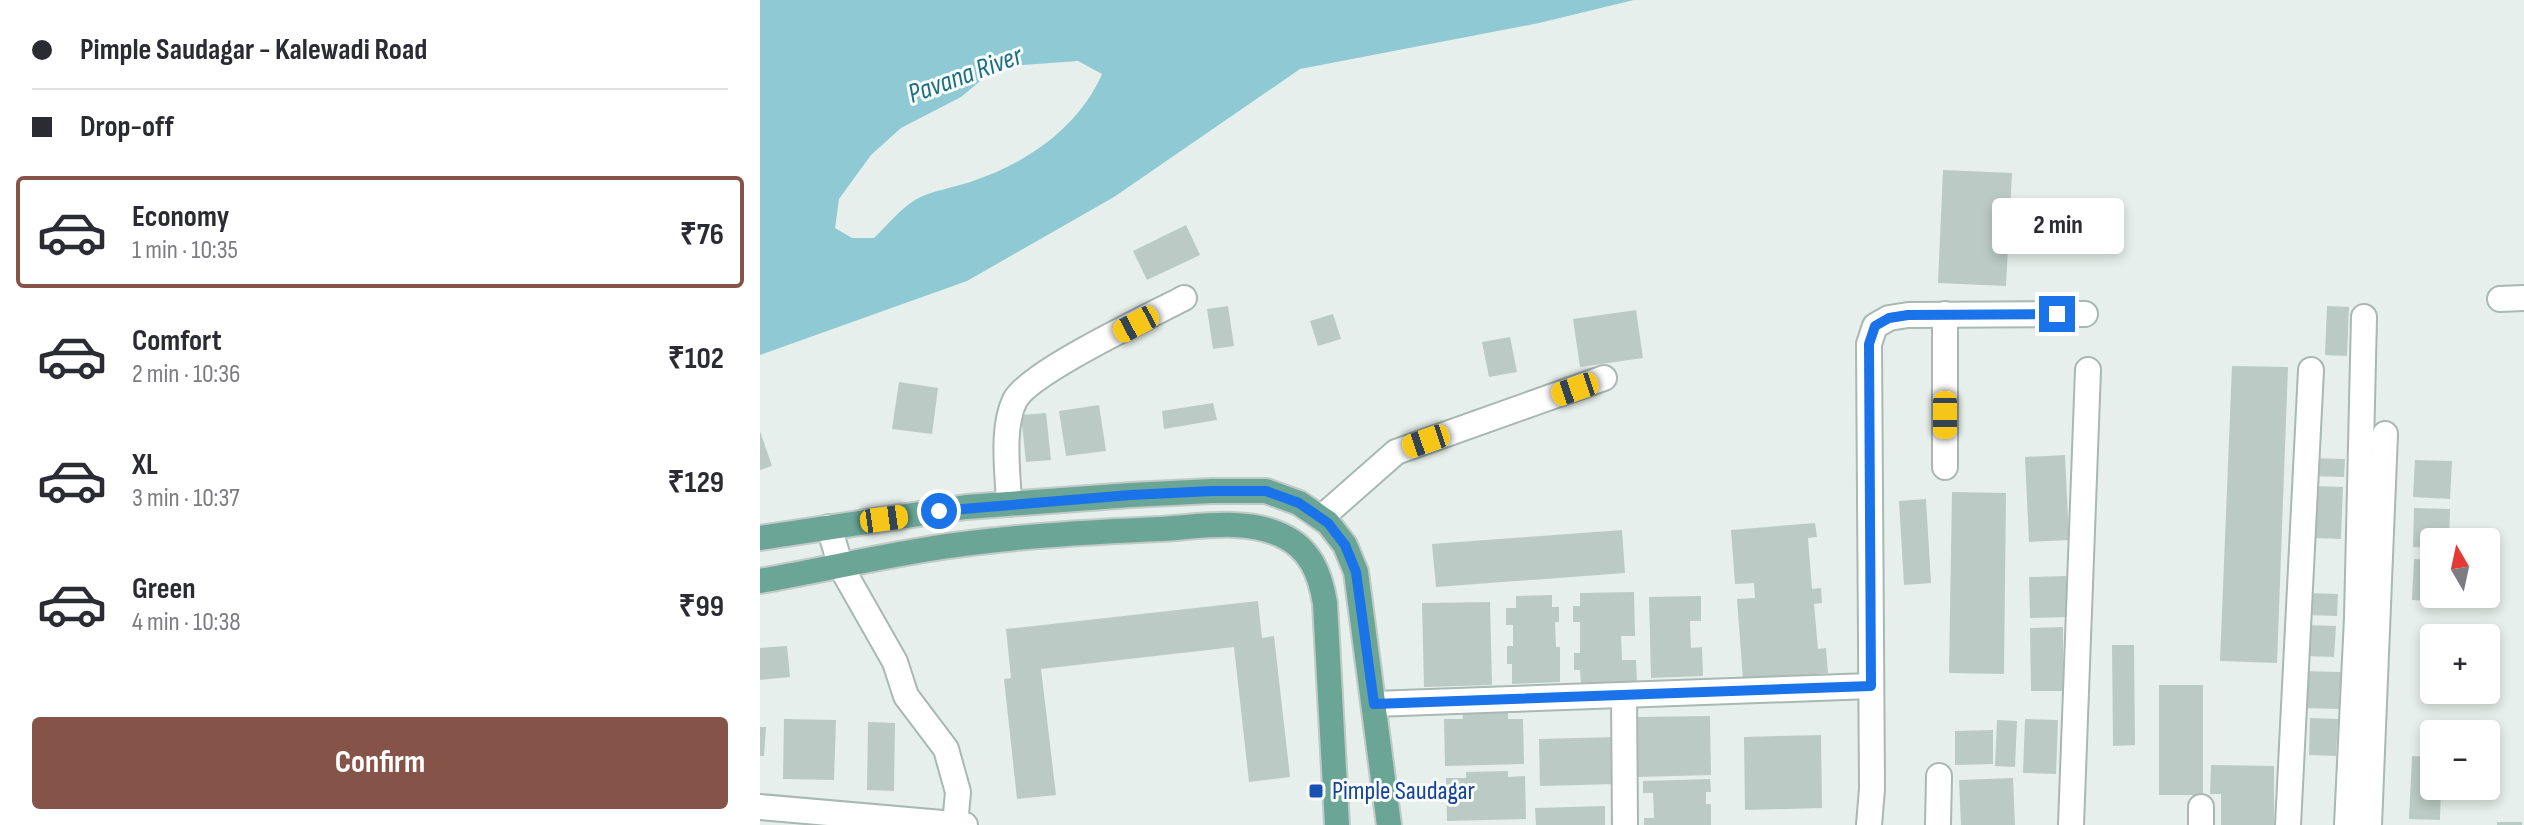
<!DOCTYPE html>
<meta charset="utf-8">
<style>
body{margin:0;font-family:"Sofia Sans Condensed",sans-serif;background:#f7f7f7;color:#2b2b33;height:100vh;display:flex;flex-direction:column;font-size:30px;white-space:nowrap}
*{box-sizing:border-box;margin:0}
p{font-size:26px;color:#7c7c81}
.icon{flex:none;width:44px;height:44px;fill:none;stroke:currentColor;stroke-width:2;stroke-linecap:round;stroke-linejoin:round}
.map{position:relative;flex:1;overflow:hidden}
.panel{display:flex;flex-direction:column;background:#fff;width:760px}
.panel>*{flex:none}
.banner{display:grid;align-content:center;height:176px;padding:0 32px;background:#fff}
.needle{width:52px;rotate:351deg}
.buttons{position:absolute;left:1660px;top:528px;display:grid;gap:16px}
.buttons a{display:grid;place-items:center;width:80px;height:80px;border-radius:8px;background:#fff;box-shadow:0 4px 12px #0003;font-size:40px}
.end{position:absolute;width:36px;height:36px;margin:-18px;border:10px solid #1a73e8;background:#fff;box-shadow:0 0 0 4px #fff}
.from{border-radius:50%}
.bubble{position:absolute;height:56px;border-radius:8px;background:#fff;box-shadow:0 4px 12px #0003;font-size:26px;font-weight:700;line-height:56px;text-align:center}
.car{position:absolute;width:24px;height:48px;margin:-24px -12px;border-radius:10px;box-shadow:0 0 6px 2px #0007;background:linear-gradient(#f5c518 24%,#345 0 40%,#f5c518 0 76%,#345 0 86%,#f5c518 0)}
.banner b{display:flex;align-items:center;gap:28px;height:76px;font-size:30px}
.banner b+b{border-top:2px solid #e1e1e2}
.banner i{width:20px;height:20px;background:#2b2b33}
ul{padding:0;list-style:none}
li{display:flex;align-items:center;gap:24px;height:112px;margin:0 16px 12px;padding:0 16px;border:4px solid transparent;border-radius:8px}
li div{flex:1}
li b{display:block;font-size:30px}
li em{font-style:normal;font-weight:700}
li.current{border-color:#855347}
li>.icon{width:72px;height:72px;stroke-width:1.5}
.button{display:flex;gap:16px;margin-top:auto;padding:16px 32px}
.button a{flex:1;height:92px;border-radius:8px;background:#855347;color:#fff;font-size:32px;font-weight:700;line-height:92px;text-align:center}
main{display:flex;flex:1;min-height:0}
.map>svg:first-child{display:block}
.water{fill:#8ec9d4;fill-rule:evenodd}
.building{fill:#bbcac4}
.lines{fill:none;stroke-linecap:round;stroke-linejoin:round}
.minor-casing{stroke:#a8b8b2;stroke-width:28}
.major-casing{stroke:#c2cac8;stroke-width:28}
.minor{stroke:#fff;stroke-width:24}
.major{stroke:#6aa596;stroke-width:24}
.route{stroke:#1a73e8;stroke-width:10}
.transit-dot{fill:#1a4fb4;stroke:#f7fbf9;stroke-width:3}
.labels{text-anchor:middle;dominant-baseline:central;stroke-width:6;stroke-linejoin:round;paint-order:stroke}
.transit-label{font-size:26px;fill:#164399;stroke:#f7fbf9;text-anchor:start}
.water-label{font-size:28px;font-style:italic;fill:#1c6f80;stroke:#f7fbf9}
</style>
<main>
<section class="panel">
<div class="banner">
<b><i class="from"></i>Pimple Saudagar - Kalewadi Road</b>
<b><i></i>Drop-off</b>
</div>
<ul>
<li class="current"><svg class="icon" aria-label="car" viewBox="0 0 24 24"><path d="M5 17H2v-5l4-1 3-4h7l3 4 3 1v5h-3M9 17h6M6 11h13"/><circle cx="7" cy="17" r="2"/><circle cx="17" cy="17" r="2"/></svg><div><b>Economy</b><p>1 min · 10:35</p></div><em>₹76</em></li>
<li><svg class="icon" aria-label="car" viewBox="0 0 24 24"><path d="M5 17H2v-5l4-1 3-4h7l3 4 3 1v5h-3M9 17h6M6 11h13"/><circle cx="7" cy="17" r="2"/><circle cx="17" cy="17" r="2"/></svg><div><b>Comfort</b><p>2 min · 10:36</p></div><em>₹102</em></li>
<li><svg class="icon" aria-label="car" viewBox="0 0 24 24"><path d="M5 17H2v-5l4-1 3-4h7l3 4 3 1v5h-3M9 17h6M6 11h13"/><circle cx="7" cy="17" r="2"/><circle cx="17" cy="17" r="2"/></svg><div><b>XL</b><p>3 min · 10:37</p></div><em>₹129</em></li>
<li><svg class="icon" aria-label="car" viewBox="0 0 24 24"><path d="M5 17H2v-5l4-1 3-4h7l3 4 3 1v5h-3M9 17h6M6 11h13"/><circle cx="7" cy="17" r="2"/><circle cx="17" cy="17" r="2"/></svg><div><b>Green</b><p>4 min · 10:38</p></div><em>₹99</em></li>
</ul>
<div class="button"><a>Confirm</a></div>
</section>
<div class="map">
<svg width="1764" height="825" viewBox="0 0 1764 825">
<rect width="100%" height="100%" fill="#e6efeb"/>
<path class="water" d="M0 0H874L779 23 540 69 354 197 207 281 0 355ZM318 61 342 74C319 127 267 163 213 181 196 187 170 191 155 200 140 209 127 226 114 238H92L75 228 79 199 111 155 141 128 201 97 237 67Z"/>
<g class="building">
<polygon points="1183,170 1252,173 1246,286 1178,283"/>
<polygon points="426,225 440,255 387,280 373,251"/>
<polygon points="468,306 474,346 453,349 447,309"/>
<polygon points="1567,306 1589,307 1587,356 1565,355"/>
<polygon points="876,310 883,358 820,367 813,319"/>
<polygon points="573,314 581,339 558,346 550,321"/>
<polygon points="750,337 757,372 729,377 722,342"/>
<polygon points="1472,366 1528,367 1517,663 1460,661"/>
<polygon points="139,382 178,388 172,434 132,429"/>
<polygon points="453,403 457,420 404,429 402,411"/>
<polygon points="339,405 346,451 306,456 299,411"/>
<polygon points="286,413 291,460 266,462 261,415"/>
<polygon points="0,431 12,466 0,470"/>
<polygon points="1305,455 1309,540 1269,542 1265,457"/>
<polygon points="1549,458 1585,459 1584,477 1548,476"/>
<polygon points="1655,460 1692,461 1690,499 1653,497"/>
<polygon points="1555,486 1583,487 1581,539 1553,538"/>
<polygon points="1192,492 1246,493 1244,674 1189,673"/>
<polygon points="1166,499 1171,583 1144,585 1139,501"/>
<polygon points="1654,508 1690,509 1689,542 1674,542 1674,548 1653,547"/>
<polygon points="1055,523 1057,537 1048,538 1052,589 1061,588 1062,603 1054,604 1058,649 1066,648 1068,673 983,680 977,599 995,598 994,583 975,584 971,530"/>
<polygon points="862,530 865,573 676,587 672,544"/>
<polygon points="1654,559 1674,560 1674,594 1687,594 1687,602 1652,600"/>
<polygon points="1306,576 1307,617 1270,618 1269,577"/>
<polygon points="874,592 875,636 861,636 862,660 876,660 877,683 821,685 820,670 814,670 814,653 820,653 820,622 813,622 813,606 820,606 820,593"/>
<polygon points="1546,593 1578,594 1577,616 1546,615"/>
<polygon points="792,595 792,607 799,607 799,622 795,622 796,647 800,647 800,682 752,684 752,664 747,664 747,646 753,646 753,625 746,625 746,608 756,608 756,596"/>
<polygon points="941,596 941,621 930,621 931,648 942,647 943,676 891,678 889,597"/>
<polygon points="498,601 502,638 514,636 530,777 489,782 474,647 281,669 296,795 257,799 244,679 251,678 246,629"/>
<polygon points="730,602 732,685 664,687 662,603"/>
<polygon points="1545,625 1576,626 1574,657 1544,656"/>
<polygon points="1303,627 1303,691 1271,691 1270,628"/>
<polygon points="1352,645 1374,645 1375,745 1353,746"/>
<polygon points="27,646 30,677 0,680 0,648"/>
<polygon points="1543,671 1581,672 1579,709 1542,708"/>
<rect x="1399" y="685" width="44" height="110"/>
<polygon points="748,709 748,719 763,719 764,764 685,766 684,719 703,719 702,710"/>
<polygon points="950,716 951,775 878,777 876,717"/>
<polygon points="1550,718 1578,719 1576,756 1549,755"/>
<polygon points="24,719 76,720 74,780 23,779"/>
<polygon points="1265,719 1298,720 1296,774 1263,773"/>
<polygon points="1237,720 1257,721 1255,767 1235,766"/>
<polygon points="108,722 135,723 134,791 107,790"/>
<polygon points="0,727 6,727 4,756 0,756"/>
<polygon points="1233,730 1233,764 1195,765 1195,731"/>
<polygon points="1061,735 1062,808 985,810 984,737"/>
<polygon points="857,737 858,784 780,786 779,739"/>
<polygon points="1652,756 1674,757 1674,786 1681,786 1680,820 1649,819"/>
<polygon points="1451,765 1514,766 1514,825 1461,825 1461,794 1450,794"/>
<polygon points="748,771 748,777 765,776 766,819 687,821 686,778 706,778 706,772"/>
<polygon points="1253,778 1255,825 1201,825 1199,780"/>
<polygon points="950,779 951,792 946,792 946,804 951,804 951,825 884,825 884,818 894,818 893,793 883,793 883,781"/>
<polygon points="845,806 845,825 776,825 775,808"/>
<rect x="1737" y="822" width="25" height="3"/>
</g>
<g class="lines">
<defs>
<g id="minor">
<polyline points="1740,299 1764,298"/>
<polyline points="1185,314 1185,467"/>
<path d="M249 504C248 474 241 428 255 400 270 372 390 316 424 298"/>
<polyline points="561,518 636,452 844,378"/>
<polyline points="69,527 81,567 135,662 146,696 186,749 198,792 195,825"/>
<polyline points="864,695 865,825"/>
<polyline points="614,704 1111,686"/>
<polyline points="0,807 205,825"/>
<polyline points="1109,825 1112,789 1109,344 1115,326 1129,318 1148,315 1325,314"/>
<polyline points="1178,825 1179,776"/>
<polyline points="1311,825 1328,370"/>
<polyline points="1441,825 1441,807"/>
<polyline points="1528,825 1551,370"/>
<polyline points="1587,825 1597,618 1604,317"/>
<polyline points="1609,825 1625,434"/>
</g>
<g id="major">
<polyline points="0,538 206,507 371,495 452,491 506,491 539,503 568,523 585,545 596,572 629,825"/>
<path d="M0 581C70 569 140 551 211 543 273 535 337 532 400 529 438 527 485 518 521 535 550 548 560 573 565 603L577 825"/>
</g>
</defs>
<use href="#minor" class="minor-casing"/>
<use href="#major" class="major-casing"/>
<use href="#minor" class="minor"/>
<use href="#major" class="major"/>
</g>
<g class="lines">
<polyline class="route" points="179,511 371,495 452,491 506,491 539,503 568,523 585,545 596,572 614,704 1111,686 1109,344 1115,326 1129,318 1148,315 1297,314"/>
</g>
<rect class="transit-dot" x="548" y="783" width="16" height="16" rx="4"/>
<g class="labels">
<g class="transit-label">
<text x="572" y="791">Pimple Saudagar</text>
</g>
<g class="water-label">
<text transform="translate(205 75) rotate(-20)">Pavana River</text>
</g>
</g>
</svg>
<div class="buttons">
<a><svg class="needle" viewBox="-14 -14 28 28"><path d="M0-13l5 13h-10z" fill="#e53935"/><path d="M0 13l5-13h-10z" fill="#7c7c81"/></svg></a>
<a>+</a>
<a>−</a>
</div>
<i class="end from" style="left:179px;top:511px"></i>
<i class="end" style="left:1297px;top:314px"></i>
<div class="bubble" style="left:1232px;top:198px;width:132px">2 min</div>
<i class="car" style="left:376px;top:324px;rotate:242deg"></i>
<i class="car" style="left:815px;top:389px;rotate:251deg"></i>
<i class="car" style="left:1185px;top:415px;rotate:180deg"></i>
<i class="car" style="left:666px;top:441px;rotate:251deg"></i>
<i class="car" style="left:124px;top:519px;rotate:82deg"></i>
</div>
</main>
